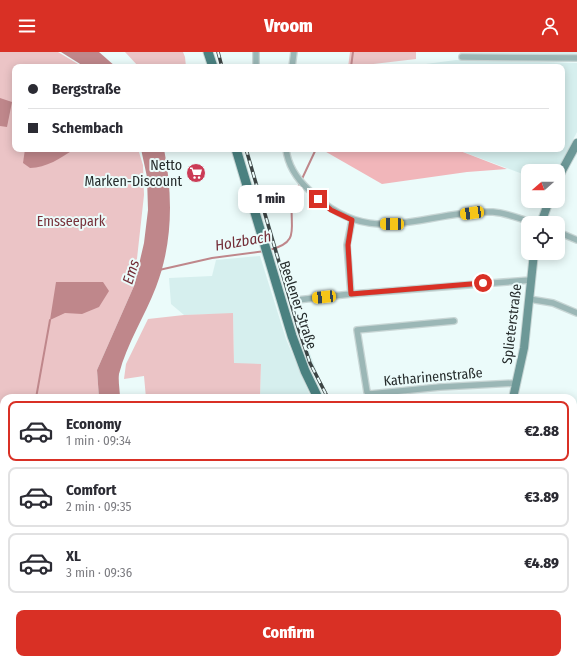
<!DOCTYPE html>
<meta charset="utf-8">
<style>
body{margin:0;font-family:"Fira Sans Condensed",sans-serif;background:#f7f7f7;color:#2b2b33;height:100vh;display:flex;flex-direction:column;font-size:15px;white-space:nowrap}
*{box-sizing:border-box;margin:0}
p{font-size:13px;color:#7c7c81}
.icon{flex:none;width:22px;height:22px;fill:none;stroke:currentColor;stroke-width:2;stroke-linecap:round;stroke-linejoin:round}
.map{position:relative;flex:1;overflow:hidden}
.panel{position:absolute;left:0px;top:342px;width:577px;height:270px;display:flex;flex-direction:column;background:#fff;border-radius:12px 12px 0 0;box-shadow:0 2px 10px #0003}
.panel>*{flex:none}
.hud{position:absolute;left:12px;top:12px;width:553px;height:88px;border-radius:8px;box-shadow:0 2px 10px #0003;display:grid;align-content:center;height:88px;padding:0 16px;background:#fff}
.needle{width:26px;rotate:250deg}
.buttons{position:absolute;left:521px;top:112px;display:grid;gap:8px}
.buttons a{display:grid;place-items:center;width:44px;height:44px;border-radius:8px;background:#fff;box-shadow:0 2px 10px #0003;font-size:20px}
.end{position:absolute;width:18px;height:18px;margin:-9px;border:5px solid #d93025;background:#fff;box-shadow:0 0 0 2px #fff}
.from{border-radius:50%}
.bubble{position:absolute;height:28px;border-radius:8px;background:#fff;box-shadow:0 2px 10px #0003;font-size:13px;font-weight:800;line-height:28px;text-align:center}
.car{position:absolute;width:12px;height:24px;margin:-12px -6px;border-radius:5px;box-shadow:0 0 3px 1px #0007;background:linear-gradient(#f5c518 24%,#345 0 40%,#f5c518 0 76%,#345 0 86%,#f5c518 0)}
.hud b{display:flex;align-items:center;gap:14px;height:38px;font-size:15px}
.hud b+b{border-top:1px solid #e1e1e2}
.hud i{width:10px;height:10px;background:#2b2b33}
ul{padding:7px 0 0;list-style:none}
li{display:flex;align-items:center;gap:12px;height:60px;margin:0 8px 6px;padding:0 8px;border:2px solid #e1e1e2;border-radius:8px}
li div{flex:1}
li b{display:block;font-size:15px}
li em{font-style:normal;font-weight:800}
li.active{border-color:#d93025}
li>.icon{width:36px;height:36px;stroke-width:1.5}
.primary-button{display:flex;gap:8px;margin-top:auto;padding:8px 16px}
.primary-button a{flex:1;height:46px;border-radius:8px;background:#d93025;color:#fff;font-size:16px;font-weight:800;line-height:46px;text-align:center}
header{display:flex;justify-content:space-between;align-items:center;height:52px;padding:0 16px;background:#d93025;color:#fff;font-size:18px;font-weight:800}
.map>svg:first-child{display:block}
.built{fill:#d6efee}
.green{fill:#ebc4c6}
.forest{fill:#f1b6ba}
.water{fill:#bf878b}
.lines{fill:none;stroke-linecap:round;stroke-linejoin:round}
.stream{stroke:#bf878b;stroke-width:2}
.street-casing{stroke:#c8d6d5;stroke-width:8}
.secondary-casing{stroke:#c8d6d5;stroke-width:10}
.primary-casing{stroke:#c8d6d5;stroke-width:11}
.street{stroke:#9bb7b6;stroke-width:5.5}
.secondary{stroke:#6d9897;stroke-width:8}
.primary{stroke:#4a8180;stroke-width:9}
.rail-casing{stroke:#3d4444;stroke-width:3.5}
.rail{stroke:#ebfbfa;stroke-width:2;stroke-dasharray:6;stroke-linecap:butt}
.route{stroke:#d93025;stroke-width:5}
.labels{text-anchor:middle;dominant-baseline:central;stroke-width:4;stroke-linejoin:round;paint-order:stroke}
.poi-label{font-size:14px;fill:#262c2c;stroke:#ebfbfa;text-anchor:end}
.park-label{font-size:14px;fill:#78323b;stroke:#ebfbfa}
.street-label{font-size:14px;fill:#262c2c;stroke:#ebfbfa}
.water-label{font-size:15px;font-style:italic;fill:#732d37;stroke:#ebfbfa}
</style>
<header><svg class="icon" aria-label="menu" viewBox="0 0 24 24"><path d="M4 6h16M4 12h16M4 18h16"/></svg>Vroom<svg class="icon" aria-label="person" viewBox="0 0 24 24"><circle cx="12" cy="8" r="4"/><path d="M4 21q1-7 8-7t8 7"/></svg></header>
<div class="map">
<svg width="577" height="612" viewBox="0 0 577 612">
<rect width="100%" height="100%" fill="#ebfbfa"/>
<g class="built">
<polygon points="460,0 577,0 577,4 460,1"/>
<polygon points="456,8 577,11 577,80 557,119 528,119 528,124 455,97 562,97 562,15 403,15"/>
<polygon points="244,97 248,97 303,283 318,323 330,346 326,346 315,325 298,283"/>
<polygon points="260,204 286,287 311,346 260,346 261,312 234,312 233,262 184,263 171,252 169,226 212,224 216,208"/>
<polygon points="4,600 4,608 113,608 114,612 0,612 0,604"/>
<polygon points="507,608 546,608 549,612 509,612"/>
</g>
<g class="green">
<polygon points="0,0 58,0 83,15 15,15 15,97 138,97 143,113 144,143 134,234 97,318 99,346 4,346 4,600 0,604"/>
<polygon points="125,0 183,0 185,5 186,15 139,15"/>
<polygon points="350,0 416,0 416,7 348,15"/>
<polygon points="233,261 234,311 261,312 260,346 146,346 144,324 124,327 126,312 148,267 184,263"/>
</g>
<polygon class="forest" points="321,97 455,97 507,117 467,120 382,132"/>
<g class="water">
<polygon points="61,0 99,0 116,15 85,15"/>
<polygon points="0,46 12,50 7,75 0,74"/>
<path d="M25 97H74C61 106 46 116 30 116L23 111Z"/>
<path d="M141 97H164C173 143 173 191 156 235 145 264 127 291 119 322 118 329 120 339 120 346H99L97 318 134 234 144 191 148 158 147 125Z"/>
<polygon points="56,230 103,230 109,239 99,255 82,262 65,261 50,268"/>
<polygon points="113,608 136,608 137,612 114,612"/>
</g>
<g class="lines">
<g class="stream">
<polyline points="351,15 353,0"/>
<path d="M269 198C304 190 287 172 293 146L316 97"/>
<polyline points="159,218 212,206 265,199"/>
<polyline points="36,346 50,268"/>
</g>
<defs>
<g id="street">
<polyline points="462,5 577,6"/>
<polyline points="256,15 256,0"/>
<polyline points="292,15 294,0"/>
<path d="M286 97C288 114 297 127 309 138 370 200 421 158 493 160 507 161 521 167 534 171"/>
<polyline points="558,180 577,188"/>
<polyline points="351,242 347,193 352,168"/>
<polyline points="529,247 553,251 577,261"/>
<polyline points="297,248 351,242 531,228"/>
<polyline points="454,269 357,278 367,340 370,342 440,335 517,331"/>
<polyline points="573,384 577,381"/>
<polyline points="573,415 577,417"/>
<polyline points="573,493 577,495"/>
<polyline points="307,608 307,612"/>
<polyline points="424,608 426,612"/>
<polyline points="553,608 556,612"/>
<polyline points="160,612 161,608"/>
<polyline points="206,612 207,608"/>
<polyline points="246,612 246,608"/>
<polyline points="389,612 389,608"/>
<polyline points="569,612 577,606"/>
</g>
<g id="secondary">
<polyline points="558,126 577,91"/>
<polyline points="541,171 549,149"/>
<polyline points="513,346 524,296 534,201"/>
</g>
<g id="primary">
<polyline points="208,0 213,15"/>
<polyline points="236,97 292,284 305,319 318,346"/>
<polyline points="466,608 467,612"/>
</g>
</defs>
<use href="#street" class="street-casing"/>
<use href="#secondary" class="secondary-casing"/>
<use href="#primary" class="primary-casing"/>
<use href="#street" class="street"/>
<use href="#secondary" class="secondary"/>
<use href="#primary" class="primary"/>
<defs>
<g id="rail">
<polyline points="218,0 222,15"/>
<polyline points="246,97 298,275 310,311 328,346"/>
<polyline points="503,608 505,612"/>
</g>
</defs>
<use href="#rail" class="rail-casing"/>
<use href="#rail" class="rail"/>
</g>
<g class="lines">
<polyline class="route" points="318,147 331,158 352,168 348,193 351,242 483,231"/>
</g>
<defs>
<symbol id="supermarket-disc" viewBox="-11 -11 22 22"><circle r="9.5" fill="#cb3b56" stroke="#ebfbfa"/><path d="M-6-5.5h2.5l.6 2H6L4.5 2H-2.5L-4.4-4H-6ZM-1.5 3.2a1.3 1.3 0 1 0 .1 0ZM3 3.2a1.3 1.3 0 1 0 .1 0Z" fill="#fff"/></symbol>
</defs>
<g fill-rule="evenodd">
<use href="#supermarket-disc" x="185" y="110" width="22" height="22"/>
</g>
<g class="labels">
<g class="poi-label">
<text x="182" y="113">Netto<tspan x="182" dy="16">Marken-Discount</tspan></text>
</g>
<g class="park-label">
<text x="71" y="169">Emsseepark</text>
</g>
<g class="street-label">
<text transform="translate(298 253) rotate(72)">Beelener Straße</text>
<text transform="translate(512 272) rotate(-83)">Splieterstraße</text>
<text transform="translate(433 325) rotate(-5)">Katharinenstraße</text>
</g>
<g class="water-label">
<text transform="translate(243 189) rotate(-10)">Holzbach</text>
<text transform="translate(131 220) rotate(-72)">Ems</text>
</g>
</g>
</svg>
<div class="buttons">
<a><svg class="needle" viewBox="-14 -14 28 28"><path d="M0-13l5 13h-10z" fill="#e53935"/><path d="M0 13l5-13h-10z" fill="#7c7c81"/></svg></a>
<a><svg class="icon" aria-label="locate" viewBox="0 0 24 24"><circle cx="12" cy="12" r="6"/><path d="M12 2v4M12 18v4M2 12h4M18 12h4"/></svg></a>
</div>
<i class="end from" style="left:483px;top:231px"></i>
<i class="end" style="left:318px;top:147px"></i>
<div class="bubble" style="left:238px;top:133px;width:66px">1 min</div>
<i class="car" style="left:472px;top:161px;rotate:262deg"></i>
<i class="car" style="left:392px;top:172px;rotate:271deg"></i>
<i class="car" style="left:324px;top:245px;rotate:264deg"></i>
<div class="hud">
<b><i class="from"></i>Bergstraße</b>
<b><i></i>Schembach</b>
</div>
<section class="panel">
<ul>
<li class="active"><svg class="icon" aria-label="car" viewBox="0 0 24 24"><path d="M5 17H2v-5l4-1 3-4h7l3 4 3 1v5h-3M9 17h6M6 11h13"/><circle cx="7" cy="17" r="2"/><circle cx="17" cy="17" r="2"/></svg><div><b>Economy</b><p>1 min · 09:34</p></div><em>€2.88</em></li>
<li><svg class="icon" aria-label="car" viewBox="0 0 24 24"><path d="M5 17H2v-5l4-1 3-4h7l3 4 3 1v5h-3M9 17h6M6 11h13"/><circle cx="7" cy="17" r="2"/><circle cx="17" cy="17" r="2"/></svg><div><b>Comfort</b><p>2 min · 09:35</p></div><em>€3.89</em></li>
<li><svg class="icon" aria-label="car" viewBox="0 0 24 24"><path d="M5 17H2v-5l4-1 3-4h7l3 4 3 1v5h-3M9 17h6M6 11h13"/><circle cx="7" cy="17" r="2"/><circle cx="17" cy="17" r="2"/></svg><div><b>XL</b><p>3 min · 09:36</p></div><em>€4.89</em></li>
</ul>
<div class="primary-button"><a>Confirm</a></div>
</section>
</div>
